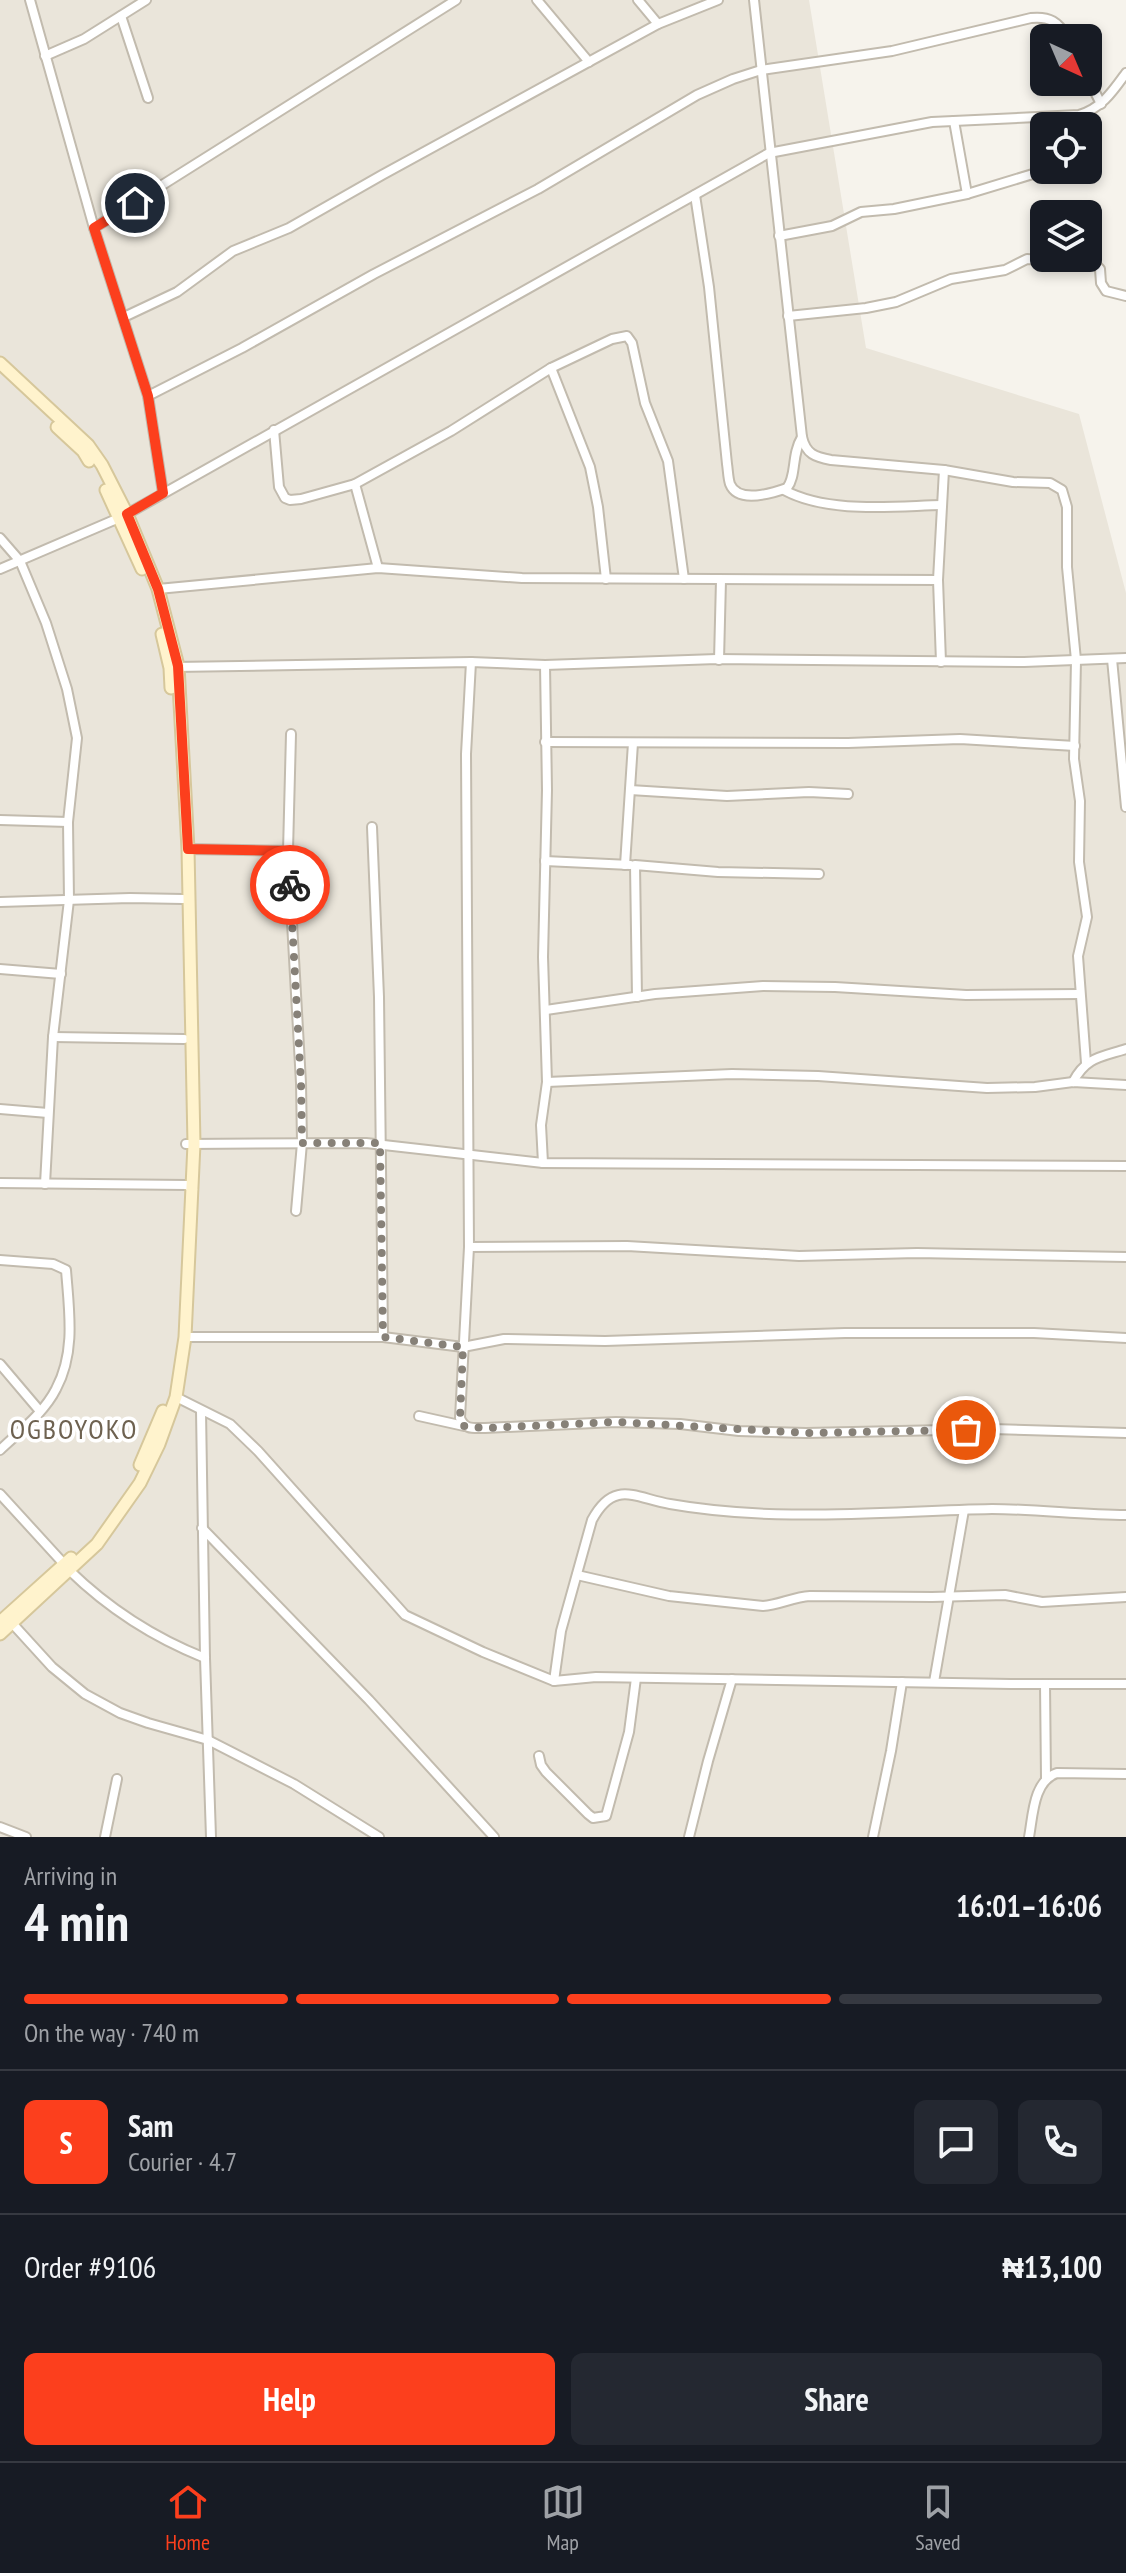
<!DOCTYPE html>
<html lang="en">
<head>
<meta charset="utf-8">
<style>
  :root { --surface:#171b24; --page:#242831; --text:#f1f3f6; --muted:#9ea1a6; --line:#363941; --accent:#fc3f1d }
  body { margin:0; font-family:"PT Sans Narrow",sans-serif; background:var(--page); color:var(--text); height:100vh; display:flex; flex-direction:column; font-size:30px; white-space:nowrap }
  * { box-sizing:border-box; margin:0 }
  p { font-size:26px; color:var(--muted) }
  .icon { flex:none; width:44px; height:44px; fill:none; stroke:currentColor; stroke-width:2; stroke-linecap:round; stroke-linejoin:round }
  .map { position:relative; height:1837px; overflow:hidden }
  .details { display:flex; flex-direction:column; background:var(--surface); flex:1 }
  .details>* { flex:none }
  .needle { width:52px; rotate:136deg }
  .tools { position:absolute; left:1030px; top:24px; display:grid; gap:16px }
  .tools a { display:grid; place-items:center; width:72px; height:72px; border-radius:12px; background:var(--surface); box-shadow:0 4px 12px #0003; font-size:40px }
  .pin { position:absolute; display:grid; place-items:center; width:68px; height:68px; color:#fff; margin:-34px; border:4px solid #fff; border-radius:50%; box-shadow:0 2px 8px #0007 }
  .courier { position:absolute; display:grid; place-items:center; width:80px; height:80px; margin:-40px; border:6px solid #fc3f1d; border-radius:50%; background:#fff; color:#222; box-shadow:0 2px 10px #0007 }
  .head em { font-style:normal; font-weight:700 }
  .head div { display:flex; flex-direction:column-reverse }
  .head { display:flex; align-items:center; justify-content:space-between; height:136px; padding:0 24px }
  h1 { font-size:52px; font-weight:700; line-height:60px }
  .bar { display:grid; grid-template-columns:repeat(4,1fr); gap:12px 8px; align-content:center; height:96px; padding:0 24px }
  .bar i { height:10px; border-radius:6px; background:var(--line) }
  .bar .on { background:var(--accent) }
  .bar p { grid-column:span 4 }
  .line { display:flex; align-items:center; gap:20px; padding:0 24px; border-top:2px solid var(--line) }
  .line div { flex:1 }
  .round { display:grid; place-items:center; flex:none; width:84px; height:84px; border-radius:12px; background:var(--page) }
  .primary-button { display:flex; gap:16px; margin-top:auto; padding:16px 24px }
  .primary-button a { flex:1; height:92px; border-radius:12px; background:var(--accent); color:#fff; font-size:32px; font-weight:700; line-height:92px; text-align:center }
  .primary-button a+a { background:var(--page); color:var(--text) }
  .dock { display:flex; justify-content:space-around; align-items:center; height:112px; border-top:2px solid var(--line); background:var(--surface); font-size:22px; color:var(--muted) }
  .dock a { display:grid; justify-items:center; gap:4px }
  .dock .on { color:var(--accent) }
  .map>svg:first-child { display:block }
  .residential { fill:#eae5da }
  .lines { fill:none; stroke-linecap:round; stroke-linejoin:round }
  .minor-casing { stroke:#c2bbae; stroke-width:12 }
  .secondary-casing { stroke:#d6c79b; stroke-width:15 }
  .minor { stroke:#fff; stroke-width:8 }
  .secondary { stroke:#fff3cd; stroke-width:11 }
  .done { stroke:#878178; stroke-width:8; stroke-dasharray:0 14.4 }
  .route { stroke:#fc3f1d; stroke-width:10 }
  .labels { text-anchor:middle; stroke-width:7; stroke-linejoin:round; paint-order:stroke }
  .quarter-label { font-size:28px; letter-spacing:2px; fill:#6e6250; stroke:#fff }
</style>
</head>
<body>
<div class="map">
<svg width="1126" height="1837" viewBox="0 0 1126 1837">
  <rect width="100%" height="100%" fill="#f6f3ec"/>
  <polygon class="residential" points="0,0 809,0 866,348 1079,414 1126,593 1126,1837 0,1837"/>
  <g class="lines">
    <defs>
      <g id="minor">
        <polyline points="30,0 94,228 148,396 163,493"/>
        <polyline points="537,0 589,62"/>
        <polyline points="638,0 658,24"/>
        <path d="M754,0l48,437c4,17 13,20 29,23l113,10 69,12 37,1 12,7 5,17v60l9,93 -2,99 6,42 -1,61 8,55 -9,39 8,107"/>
        <polyline points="121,16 148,98"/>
        <polyline points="45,56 84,39 146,0"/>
        <polyline points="1088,78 1101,104"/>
        <polyline points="954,121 967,194"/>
        <path d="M695,195l14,92 18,177c1,6 1,14 3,20 8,20 43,9 57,4 10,-13 4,-33 15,-51"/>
        <polyline points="94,228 456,0"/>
        <polyline points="779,236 832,226 861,212 894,209 967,194 1046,170"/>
        <polyline points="788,316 866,308 896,302 951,279 1005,270 1027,259 1095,264 1100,269 1101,283 1106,291 1126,296"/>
        <polyline points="124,317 177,292 233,251 289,228 382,175 658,24 718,0"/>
        <polyline points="551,368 590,467 598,507 606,579"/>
        <path d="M148,396l94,-48 132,-74 164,-85 159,-94 36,-16 28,-9 131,-19 139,-33c19,-2 27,4 37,20"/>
        <polyline points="274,430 279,487 285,498 290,500 301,499 355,484 451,431 551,368 612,339 627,336 632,343 645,403 668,461 684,579"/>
        <polyline points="355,484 378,568"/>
        <path d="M784,490c44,24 110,16 158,15"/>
        <path d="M127,514l642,-361 163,-31 147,-7c23,-7 34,-24 47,-42"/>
        <polyline points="0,538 20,561 46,623 67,689 77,738 68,822 69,900 53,1037 45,1184"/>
        <polyline points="0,569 119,518"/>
        <polyline points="158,589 378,568 522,578 938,580"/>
        <polyline points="1112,659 1126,807"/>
        <polyline points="719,660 721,580"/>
        <path d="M471,662l-5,92 3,493 -9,171c5,12 13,10 25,10l131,-6 64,2 59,7 67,2 186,-4 134,4"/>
        <polyline points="941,662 938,580 944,470"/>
        <polyline points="175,667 471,662 545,665 717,659 1024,662 1126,658"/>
        <polyline points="291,734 288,851 301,1083 302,1143 296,1211"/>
        <polyline points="545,742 848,743 960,739 1075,746"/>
        <polyline points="630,790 727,796 809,792 848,794"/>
        <polyline points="0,820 68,822"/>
        <polyline points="372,827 379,997 383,1337"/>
        <polyline points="188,849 288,851"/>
        <polyline points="545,861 630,865"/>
        <polyline points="625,865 633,743"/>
        <polyline points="0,902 130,898 183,899"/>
        <polyline points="0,969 61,974"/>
        <polyline points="637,997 635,865 718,872 819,874"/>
        <polyline points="546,1010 655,994 763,986 835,987 966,995 1080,994"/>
        <polyline points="53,1037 184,1039"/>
        <polyline points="547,1082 732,1074 818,1076 987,1088 1035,1087 1073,1082 1126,1085"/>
        <path d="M1073,1082c13,-25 28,-25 53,-33"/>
        <polyline points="0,1109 48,1113"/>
        <polyline points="186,1144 366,1143 543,1163 1126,1166"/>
        <polyline points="543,1163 541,1125 547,1082 543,957 547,790 545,665"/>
        <polyline points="0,1183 187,1185 193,1190"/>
        <polyline points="469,1247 627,1246 799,1256 917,1253 1126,1257"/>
        <path d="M0,1260l53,4 13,6c3,40 10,82 -10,119 -12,24 -37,43 -56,61"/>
        <polyline points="185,1337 383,1337 463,1347 504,1339 605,1341 845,1333 1034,1333 1126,1338"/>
        <polyline points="0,1364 39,1410"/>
        <polyline points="176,1397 230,1424 258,1451 405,1615 483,1652 554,1681 596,1677 1011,1684 1126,1684"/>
        <polyline points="201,1411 205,1658 211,1837"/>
        <polyline points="419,1416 464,1426"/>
        <polyline points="0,1494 64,1564"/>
        <polyline points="202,1528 369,1700 494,1837"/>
        <path d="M69,1570c40,39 83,67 136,88"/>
        <path d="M577,1575l92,21 94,10c16,-1 30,-9 47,-10l122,1 73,-2 37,7 84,-5"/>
        <polyline points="11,1622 52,1667 85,1694 120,1713 148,1723 208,1740 294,1784 379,1837"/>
        <path d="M554,1681l7,-50 31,-111c22,-41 43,-22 78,-16 107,19 215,7 322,5 45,0 89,6 134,6"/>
        <polyline points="934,1682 964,1510"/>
        <polyline points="1045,1684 1046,1779"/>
        <polyline points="539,1756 541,1765 546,1772 588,1814 593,1818 606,1816 629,1732 636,1678"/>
        <polyline points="0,1827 26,1837"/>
        <polyline points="105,1837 117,1779"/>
        <polyline points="689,1837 708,1761 732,1679"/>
        <polyline points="873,1837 891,1751 902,1682"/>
        <path d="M1029,1837c4,-21 4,-56 28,-64l69,1"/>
      </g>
      <g id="secondary">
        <polyline points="0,363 88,445 102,465 127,514 158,589 178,666 188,849 194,1144 185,1337 176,1397 159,1444 140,1483 97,1544 0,1634"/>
        <polyline points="57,427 83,451 89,461"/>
        <polyline points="106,490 142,569"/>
        <polyline points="162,634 170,668 171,688"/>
        <polyline points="140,1465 163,1411"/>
        <polyline points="0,1622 71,1558"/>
      </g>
    </defs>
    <use href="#minor" class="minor-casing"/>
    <use href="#secondary" class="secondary-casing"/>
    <use href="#minor" class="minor"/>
    <use href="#secondary" class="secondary"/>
  </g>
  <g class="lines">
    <polyline class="done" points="290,885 301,1083 302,1143 380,1143 383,1337 463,1347 460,1418 464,1426 485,1428 616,1422 806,1433 966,1430"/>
    <polyline class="route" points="135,203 94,228 148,396 163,493 127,514 158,589 178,666 188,849 288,851 290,885"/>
  </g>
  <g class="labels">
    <g class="quarter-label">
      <text x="74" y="1439">OGBOYOKO</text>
    </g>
  </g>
</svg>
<div class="tools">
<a><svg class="needle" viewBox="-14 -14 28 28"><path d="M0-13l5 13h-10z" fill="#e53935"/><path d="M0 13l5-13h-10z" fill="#9ea1a6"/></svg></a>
<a><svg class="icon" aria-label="locate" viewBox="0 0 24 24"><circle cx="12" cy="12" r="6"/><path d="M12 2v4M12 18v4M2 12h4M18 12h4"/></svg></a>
<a><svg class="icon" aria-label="layers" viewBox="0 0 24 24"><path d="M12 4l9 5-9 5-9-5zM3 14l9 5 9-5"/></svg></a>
</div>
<div class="pin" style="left:966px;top:1430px;background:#ea580c"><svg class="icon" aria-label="bag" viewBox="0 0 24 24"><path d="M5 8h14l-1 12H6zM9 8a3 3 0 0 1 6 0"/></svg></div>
<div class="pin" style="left:135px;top:203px;background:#1f2937"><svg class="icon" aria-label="home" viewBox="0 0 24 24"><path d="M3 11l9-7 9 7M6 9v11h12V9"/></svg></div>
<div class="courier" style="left:290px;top:885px"><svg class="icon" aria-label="bike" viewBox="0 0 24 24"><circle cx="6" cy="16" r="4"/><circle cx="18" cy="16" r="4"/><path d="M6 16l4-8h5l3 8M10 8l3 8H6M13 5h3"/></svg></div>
</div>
<section class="details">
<div class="head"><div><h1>4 min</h1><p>Arriving in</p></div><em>16:01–16:06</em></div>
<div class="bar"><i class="on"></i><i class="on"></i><i class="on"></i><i></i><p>On the way · 740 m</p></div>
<div class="line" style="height:144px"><b class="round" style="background:var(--accent);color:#fff">S</b><div><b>Sam</b><p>Courier · 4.7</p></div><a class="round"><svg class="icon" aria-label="chat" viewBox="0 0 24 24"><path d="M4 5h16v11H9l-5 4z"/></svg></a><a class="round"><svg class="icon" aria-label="phone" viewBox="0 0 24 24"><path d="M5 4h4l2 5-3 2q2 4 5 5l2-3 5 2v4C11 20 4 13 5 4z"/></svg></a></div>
<div class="line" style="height:104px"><div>Order #9106</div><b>₦13,100</b></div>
<div class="primary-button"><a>Help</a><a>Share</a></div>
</section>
<nav class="dock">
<a class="on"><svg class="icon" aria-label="home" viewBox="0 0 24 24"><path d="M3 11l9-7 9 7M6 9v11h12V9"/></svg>Home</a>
<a><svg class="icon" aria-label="map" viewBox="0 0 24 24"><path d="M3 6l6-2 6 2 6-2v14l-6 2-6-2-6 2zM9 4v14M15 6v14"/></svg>Map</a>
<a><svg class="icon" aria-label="saved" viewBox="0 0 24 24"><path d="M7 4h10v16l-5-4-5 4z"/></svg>Saved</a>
</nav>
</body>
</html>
